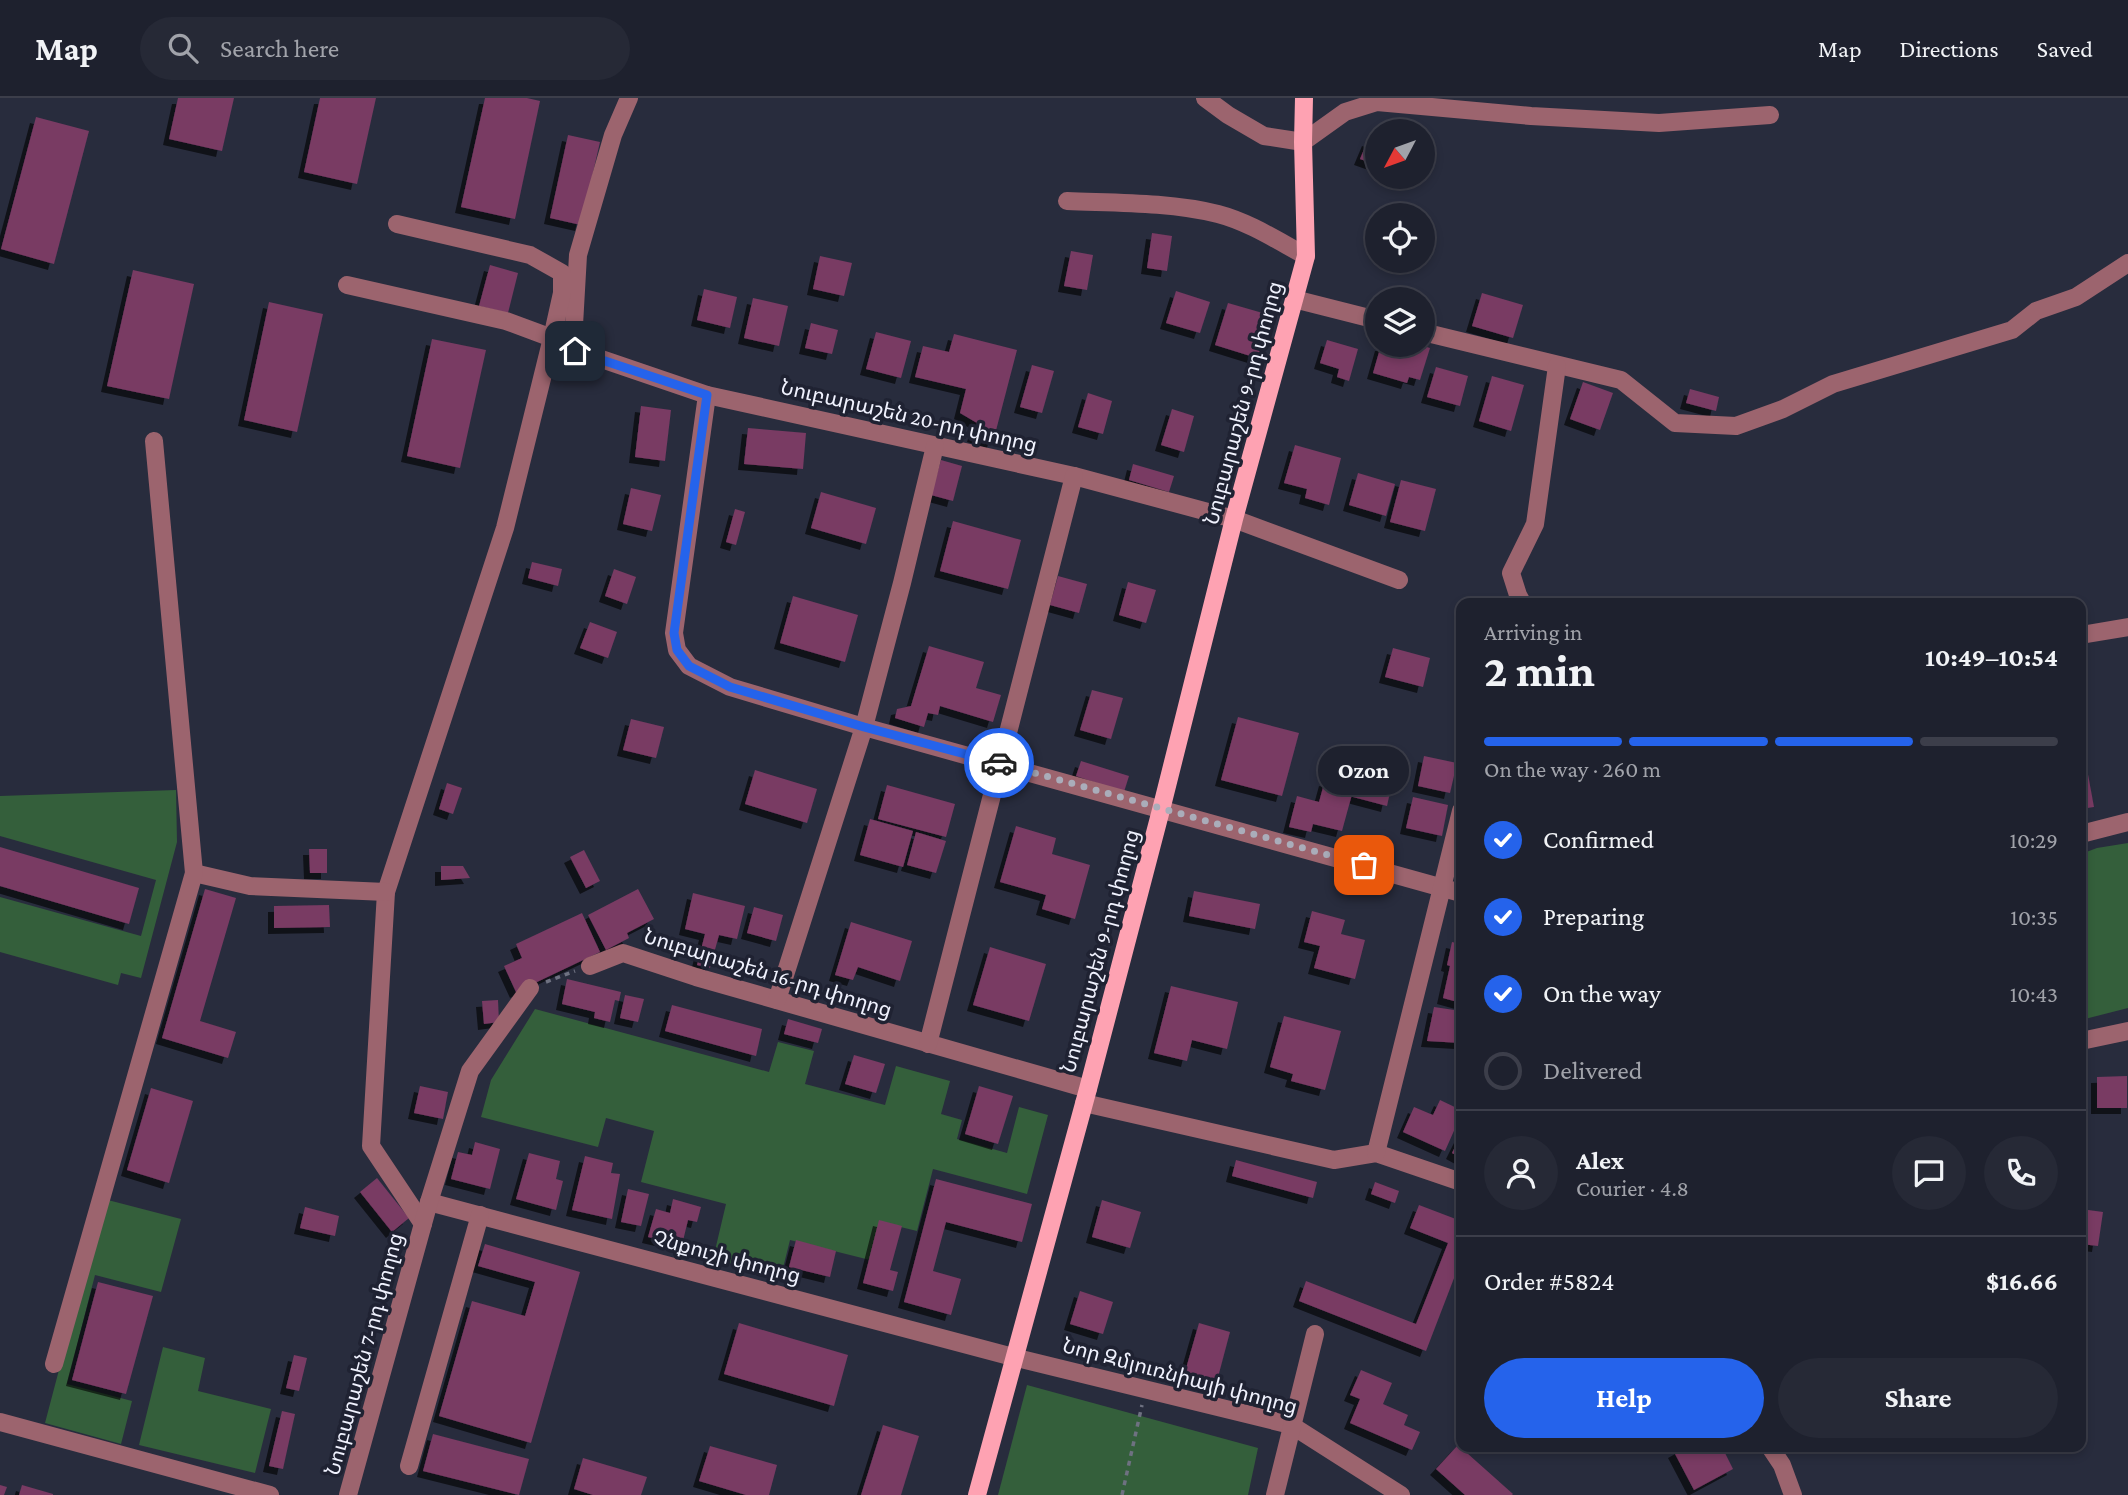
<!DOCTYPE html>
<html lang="en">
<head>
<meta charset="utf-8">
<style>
  :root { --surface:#1e212e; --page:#262936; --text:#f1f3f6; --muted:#a1a3aa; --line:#3c3e4a; --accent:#2563eb }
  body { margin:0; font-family:"Crimson Pro","Noto Sans Armenian",serif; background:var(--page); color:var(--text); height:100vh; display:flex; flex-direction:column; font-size:26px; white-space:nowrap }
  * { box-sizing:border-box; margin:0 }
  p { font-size:23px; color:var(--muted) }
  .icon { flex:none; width:38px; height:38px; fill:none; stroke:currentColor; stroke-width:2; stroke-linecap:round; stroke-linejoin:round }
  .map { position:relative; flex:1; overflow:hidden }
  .drawer { position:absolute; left:1456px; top:500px; width:630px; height:854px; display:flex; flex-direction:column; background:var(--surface); border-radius:14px; box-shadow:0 4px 10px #0003,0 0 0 2px var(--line) }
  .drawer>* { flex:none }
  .needle { width:46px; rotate:229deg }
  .controls { position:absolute; left:1365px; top:21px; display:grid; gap:14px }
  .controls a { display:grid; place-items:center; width:70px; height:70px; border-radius:50%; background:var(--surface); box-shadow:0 4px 10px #0003,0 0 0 2px var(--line); font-size:35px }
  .pin { position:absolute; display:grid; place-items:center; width:60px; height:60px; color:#fff; margin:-30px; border-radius:14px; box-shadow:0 4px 10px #0006 }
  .courier { position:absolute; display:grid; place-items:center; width:70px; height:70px; margin:-35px; border:5px solid #2563eb; border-radius:50%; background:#fff; color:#222; box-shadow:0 2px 9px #0007 }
  .bubble { position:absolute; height:49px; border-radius:24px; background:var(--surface); box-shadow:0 4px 10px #0003,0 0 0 2px var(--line); font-size:23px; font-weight:700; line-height:49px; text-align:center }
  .head em { font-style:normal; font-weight:700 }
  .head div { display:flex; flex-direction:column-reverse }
  .head { display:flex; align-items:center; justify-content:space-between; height:119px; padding:0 28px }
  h1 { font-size:46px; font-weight:700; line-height:52px }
  .bar { display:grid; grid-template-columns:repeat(4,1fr); gap:10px 7px; align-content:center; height:84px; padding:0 28px }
  .bar i { height:9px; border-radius:5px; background:var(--line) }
  .bar .current { background:var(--accent) }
  .bar p { grid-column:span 4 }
  .line { display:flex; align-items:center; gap:18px; padding:0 28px; border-top:2px solid var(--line) }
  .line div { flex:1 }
  .round { display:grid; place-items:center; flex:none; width:74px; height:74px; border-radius:37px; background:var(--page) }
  ol { padding:0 28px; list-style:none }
  li { display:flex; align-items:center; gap:21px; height:77px }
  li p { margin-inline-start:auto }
  li .icon { padding:7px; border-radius:50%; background:var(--accent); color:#fff; stroke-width:4 }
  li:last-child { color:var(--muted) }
  li i { width:38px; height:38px; border:4px solid var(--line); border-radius:50% }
  .cta { display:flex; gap:14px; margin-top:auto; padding:14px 28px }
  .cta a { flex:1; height:80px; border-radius:42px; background:var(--accent); color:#fff; font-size:28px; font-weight:700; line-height:80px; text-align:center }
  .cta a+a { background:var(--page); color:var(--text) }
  header { display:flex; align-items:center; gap:42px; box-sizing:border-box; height:98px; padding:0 35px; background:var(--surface); border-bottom:2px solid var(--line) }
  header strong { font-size:33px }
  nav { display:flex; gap:38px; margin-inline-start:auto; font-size:24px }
  .search { width:490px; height:63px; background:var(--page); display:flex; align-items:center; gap:18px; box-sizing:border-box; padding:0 24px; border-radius:38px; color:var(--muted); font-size:26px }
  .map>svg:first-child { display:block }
  .green { fill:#345f3b }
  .building { fill:#793a63; filter:url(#shadow) }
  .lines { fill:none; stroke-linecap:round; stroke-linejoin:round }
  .path { stroke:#6e7181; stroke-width:3.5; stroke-dasharray:5 5; stroke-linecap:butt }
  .minor { stroke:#9c646e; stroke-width:18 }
  .major { stroke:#fea2b2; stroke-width:18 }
  .done { stroke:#aaadba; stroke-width:7; stroke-dasharray:0 12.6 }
  .route { stroke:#2563eb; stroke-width:9 }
  .labels { text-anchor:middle; stroke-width:7; stroke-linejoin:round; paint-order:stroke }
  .street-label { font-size:21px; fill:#f0f2fe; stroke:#1f2232 }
</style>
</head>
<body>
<header>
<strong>Map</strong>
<div class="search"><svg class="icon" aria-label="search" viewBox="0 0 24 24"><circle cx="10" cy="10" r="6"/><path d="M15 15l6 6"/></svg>Search here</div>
<nav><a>Map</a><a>Directions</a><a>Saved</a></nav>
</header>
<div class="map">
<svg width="2128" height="1397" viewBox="0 0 2128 1397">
  <defs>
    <filter id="shadow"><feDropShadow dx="-6" dy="6" stdDeviation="0" flood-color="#0009"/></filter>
  </defs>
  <rect width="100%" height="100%" fill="#282c3d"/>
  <g class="green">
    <polygon points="176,692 177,744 141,880 121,875 118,887 0,854 0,799 141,838 156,782 0,738 0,698"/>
    <polygon points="2128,745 2128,910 2081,922 2081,756 2097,750"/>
    <polygon points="535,911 769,974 778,944 814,953 805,986 885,1007 896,968 950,983 941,1016 962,1022 957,1041 1007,1055 1019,1009 1048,1017 1027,1096 933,1071 917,1133 880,1124 870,1162 790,1142 781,1178 713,1161 726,1106 641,1084 654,1033 606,1020 598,1049 481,1019 491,982"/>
    <polygon points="104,1101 181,1121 161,1194 95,1177 67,1286 132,1303 121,1346 45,1325"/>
    <polygon points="163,1249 205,1260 198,1293 271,1311 255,1375 139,1347"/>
    <polygon points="1027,1287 1258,1350 1248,1397 998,1397"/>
  </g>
  <g class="building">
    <polygon points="178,0 234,0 222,53 169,41"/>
    <polygon points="320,0 376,0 357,86 304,74"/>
    <polygon points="485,0 527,0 540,3 515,121 461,109"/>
    <polygon points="36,19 89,33 54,166 1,151"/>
    <polygon points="568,37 600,44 581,127 550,120"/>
    <polygon points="1368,42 1377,45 1377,67 1360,61"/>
    <polygon points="1152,135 1172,138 1167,173 1147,170"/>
    <polygon points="1071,153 1093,157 1087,192 1064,188"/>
    <polygon points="820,158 852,165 844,198 813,191"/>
    <polygon points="490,167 518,175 508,215 479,208"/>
    <polygon points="133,172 194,186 169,301 107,288"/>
    <polygon points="704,191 737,199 730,230 697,222"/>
    <polygon points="1176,193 1210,204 1200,235 1166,225"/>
    <polygon points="1482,195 1523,207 1513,240 1472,228"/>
    <polygon points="753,200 788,208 779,248 744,240"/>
    <polygon points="269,204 323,216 297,334 244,322"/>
    <polygon points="1228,205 1273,218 1260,261 1215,247"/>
    <polygon points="811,225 838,232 832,256 805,250"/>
    <polygon points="876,234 911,243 901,280 866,271"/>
    <polygon points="954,236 1017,252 993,344 973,338 977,325 960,315 966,291 915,279 923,248 949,254"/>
    <polygon points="432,241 486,252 460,370 407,358"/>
    <polygon points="1327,242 1358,251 1349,283 1337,279 1339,271 1320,265"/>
    <polygon points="1381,247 1420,247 1430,250 1420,282 1409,279 1407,285 1373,275"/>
    <polygon points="1032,267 1054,273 1042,315 1020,309"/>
    <polygon points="1436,269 1468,278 1460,308 1427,299"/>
    <polygon points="1492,278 1524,287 1511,333 1479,323"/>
    <polygon points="1583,284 1613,295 1600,332 1570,321"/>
    <polygon points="1690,291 1719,299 1716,313 1686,305"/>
    <polygon points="1088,295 1112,303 1103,336 1078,329"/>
    <polygon points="641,308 671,312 665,363 635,359"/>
    <polygon points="1172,311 1194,318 1184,354 1161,347"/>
    <polygon points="748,330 806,335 803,371 744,366"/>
    <polygon points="1295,347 1341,360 1329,407 1305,400 1307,391 1284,385"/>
    <polygon points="941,362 962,368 953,403 931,397"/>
    <polygon points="1133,366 1174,378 1169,394 1129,382"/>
    <polygon points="1358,375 1395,386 1386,418 1349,407"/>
    <polygon points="1401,382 1436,391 1425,433 1390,424"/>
    <polygon points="631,390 661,397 652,433 623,426"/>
    <polygon points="821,394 876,410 866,446 811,430"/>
    <polygon points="735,411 745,414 736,447 726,444"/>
    <polygon points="953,423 1021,442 1008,491 940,473"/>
    <polygon points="532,464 562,471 558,488 528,480"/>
    <polygon points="614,471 636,479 627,506 605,498"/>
    <polygon points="1058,478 1087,486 1079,515 1050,507"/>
    <polygon points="1128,484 1156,492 1146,525 1119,517"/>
    <polygon points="793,498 858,517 845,564 780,545"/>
    <polygon points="590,524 617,534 608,560 580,550"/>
    <polygon points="929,548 984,564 976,590 1001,597 993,624 940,608 938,617 928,615 924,629 895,620 897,611 911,608"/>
    <polygon points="1393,550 1430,560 1423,589 1385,579"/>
    <polygon points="1092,592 1123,600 1111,641 1080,632"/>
    <polygon points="1238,619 1299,635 1282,698 1221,682"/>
    <polygon points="631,621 664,629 656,660 623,652"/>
    <polygon points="2081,638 2094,709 2081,711"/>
    <polygon points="1424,658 1457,665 1450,695 1418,688"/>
    <polygon points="1081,663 1129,678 1124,694 1076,678"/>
    <polygon points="755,672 817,691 807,725 745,706"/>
    <polygon points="1360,672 1393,681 1387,708 1353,699"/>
    <polygon points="1325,682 1354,689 1342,733 1313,726 1311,734 1289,729 1297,698 1319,704"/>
    <polygon points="447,685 462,690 453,716 439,711"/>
    <polygon points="887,687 955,706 946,739 878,721"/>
    <polygon points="1413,699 1448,707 1442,738 1406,730"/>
    <polygon points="870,721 913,733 903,769 860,757"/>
    <polygon points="1016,728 1056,740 1052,756 1090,767 1075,821 1042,811 1046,797 1000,784"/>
    <polygon points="916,734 946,743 936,775 907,767"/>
    <polygon points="0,749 139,790 129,826 0,788"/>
    <polygon points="309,751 327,751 327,775 310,775"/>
    <polygon points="584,752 600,783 586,790 570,759"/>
    <polygon points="441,768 463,768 470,780 441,782"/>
    <polygon points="205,791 236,800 200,923 236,934 228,960 162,940"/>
    <polygon points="638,791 654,821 627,835 629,840 606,852 588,817"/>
    <polygon points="1194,793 1260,806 1255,831 1189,818"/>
    <polygon points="693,795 745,808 737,841 719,837 710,870 697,867 705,836 685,831"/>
    <polygon points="329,807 330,829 274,830 274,808"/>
    <polygon points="754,809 783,817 776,843 747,835"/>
    <polygon points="1312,813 1345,822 1341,836 1365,842 1355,881 1314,870 1320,848 1304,844"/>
    <polygon points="582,815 600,854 516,894 504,868 522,860 516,846"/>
    <polygon points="851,824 912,843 900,883 858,869 853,882 835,877"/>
    <polygon points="1452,844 1461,846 1461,905 1443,900 1450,868 1447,867"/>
    <polygon points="990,849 1046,866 1029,923 973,907"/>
    <polygon points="567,881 621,894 619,903 615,902 610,924 594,920 595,914 562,906"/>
    <polygon points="1171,888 1238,904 1227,951 1192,942 1187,963 1154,955"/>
    <polygon points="625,897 644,901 638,924 620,920"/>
    <polygon points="498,902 499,924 484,926 482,903"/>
    <polygon points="672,907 762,931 756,958 665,933"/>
    <polygon points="1434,909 1461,913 1461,945 1427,943"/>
    <polygon points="1284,918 1341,933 1325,992 1291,983 1293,976 1270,969"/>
    <polygon points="788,921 822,931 818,945 784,936"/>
    <polygon points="854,957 885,966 876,995 845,986"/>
    <polygon points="2127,978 2127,1010 2097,1010 2097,979"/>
    <polygon points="420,988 448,994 443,1021 414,1015"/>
    <polygon points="979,988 1013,998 998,1046 965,1036"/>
    <polygon points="151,990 193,1003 169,1085 127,1072"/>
    <polygon points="1440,1002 1461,1012 1461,1017 1445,1053 1403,1034 1414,1009 1433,1017"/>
    <polygon points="1461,1037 1461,1060 1452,1055"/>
    <polygon points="475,1044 500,1051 490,1091 451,1081 458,1054 472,1057"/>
    <polygon points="529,1055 560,1063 556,1081 563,1083 556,1112 516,1101"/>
    <polygon points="585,1058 613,1065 611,1075 620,1076 612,1121 572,1112"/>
    <polygon points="1236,1062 1317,1084 1313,1100 1232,1078"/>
    <polygon points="377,1080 409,1120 392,1134 360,1094"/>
    <polygon points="936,1081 1032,1106 1022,1144 946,1124 933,1173 961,1181 951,1217 904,1204"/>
    <polygon points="1375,1084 1399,1093 1395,1105 1371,1096"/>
    <polygon points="628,1091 649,1096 641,1128 621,1124"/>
    <polygon points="673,1101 701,1109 697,1124 688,1122 682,1147 648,1139 656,1111 670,1115"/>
    <polygon points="1102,1102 1141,1114 1130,1150 1092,1139"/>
    <polygon points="1419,1107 1461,1123 1461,1162 1426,1253 1299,1203 1306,1183 1416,1226 1448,1145 1410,1130"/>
    <polygon points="305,1109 339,1118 335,1138 300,1130"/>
    <polygon points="2081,1111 2103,1114 2098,1148 2081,1146"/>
    <polygon points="879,1122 902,1128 890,1172 898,1174 893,1193 863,1185"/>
    <polygon points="796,1142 836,1153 830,1179 789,1169"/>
    <polygon points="485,1146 580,1174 531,1345 439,1318 472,1203 525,1218 535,1184 478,1168"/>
    <polygon points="98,1184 153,1198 126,1296 72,1282"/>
    <polygon points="1080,1193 1113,1204 1103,1236 1070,1226"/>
    <polygon points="739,1225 848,1257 834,1308 724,1276"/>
    <polygon points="1199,1225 1230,1234 1217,1283 1185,1274"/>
    <polygon points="294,1257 307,1260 299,1293 286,1290"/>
    <polygon points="1361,1272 1392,1285 1383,1306 1408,1317 1404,1327 1420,1334 1412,1352 1350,1325 1360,1301 1350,1297"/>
    <polygon points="282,1313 295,1316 283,1371 269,1368"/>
    <polygon points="883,1327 919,1338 901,1397 861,1397"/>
    <polygon points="433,1336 529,1361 519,1397 423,1373"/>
    <polygon points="1458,1347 1513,1396 1512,1397 1465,1397 1436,1371"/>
    <polygon points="710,1348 777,1367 769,1397 746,1397 699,1383"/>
    <polygon points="1683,1349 1722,1349 1733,1371 1694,1392 1674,1354"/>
    <polygon points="583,1360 647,1379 641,1397 593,1397 574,1391"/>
    <polygon points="0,1387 7,1389 4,1397 0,1397"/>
    <polygon points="22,1387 53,1396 53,1397 19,1397"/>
  </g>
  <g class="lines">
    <g class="path">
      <polyline points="546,884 575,873"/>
      <polyline points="1122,1397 1142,1307"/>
    </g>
    <g class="minor">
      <polyline points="629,0 613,37 578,157 574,227 575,252 707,297 1074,378 1234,421 1399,482"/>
      <polyline points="1205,0 1228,17 1264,38 1303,44 1345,14 1377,4 1531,18 1659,25 1770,17"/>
      <path d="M1067,103c48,2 103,1 151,13 31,8 60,27 88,42"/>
      <polyline points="397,126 530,157 562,175 562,195 552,240 505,430 386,794 371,1048 423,1126"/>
      <polyline points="347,187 506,223 552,240"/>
      <polyline points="1294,201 1377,222"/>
      <polyline points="1423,234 1621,282 1675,325 1736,328 1783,311 1833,286 2012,232 2036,213 2076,199 2128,165"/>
      <polyline points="707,297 674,535 677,552 689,568 730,589 864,629 1461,795"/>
      <polyline points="1523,506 1518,497 1511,475 1535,426 1557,268"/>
      <polyline points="2081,537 2128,529"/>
      <polyline points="2081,736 2128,724"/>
      <polyline points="194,775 250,788 386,794"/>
      <polyline points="590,868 623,855 696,879 1088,991"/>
      <polyline points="777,902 864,629 902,485 935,348"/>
      <polyline points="2081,943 2128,933"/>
      <polyline points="928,946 1074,378"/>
      <polyline points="1084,1005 1334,1062 1376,1055 1461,1084"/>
      <polyline points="1376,1055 1461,713"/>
      <polyline points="429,1104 1013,1259 1291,1327 1401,1397"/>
      <polyline points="54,1266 194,775 154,343"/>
      <polyline points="0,1324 270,1397"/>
      <polyline points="1770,1349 1782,1367 1793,1397"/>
      <polyline points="409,1368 480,1117"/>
      <polyline points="348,1397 429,1104 470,973 530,890"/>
      <polyline points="1275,1397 1315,1236"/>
    </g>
    <polyline class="major" points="977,1397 1088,991 1161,712 1234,421 1306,158 1303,44 1304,0"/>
  </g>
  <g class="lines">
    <polyline class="done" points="999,665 1364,767"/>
    <polyline class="route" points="575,253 707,297 674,535 677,552 689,568 730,589 864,629 999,665"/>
  </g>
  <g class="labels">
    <g class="street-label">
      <text transform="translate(1243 305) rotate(-75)" y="7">Նուբարաշեն 9-րդ փողոց</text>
      <text transform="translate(909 318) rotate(13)" y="7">Նուբարաշեն 20-րդ փողոց</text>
      <text transform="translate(1100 853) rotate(-75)" y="7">Նուբարաշեն 9-րդ փողոց</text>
      <text transform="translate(768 875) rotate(17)" y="7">Նուբարաշեն 16-րդ փողոց</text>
      <text transform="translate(727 1159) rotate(15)" y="7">Չնքուշի փողոց</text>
      <text transform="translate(364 1256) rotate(-75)" y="7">Նուբարաշեն 7-րդ փողոց</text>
      <text transform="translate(1180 1278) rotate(15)" y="7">Նոր Զմյուռնիայի փողոց</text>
    </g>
  </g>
</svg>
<div class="controls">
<a><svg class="needle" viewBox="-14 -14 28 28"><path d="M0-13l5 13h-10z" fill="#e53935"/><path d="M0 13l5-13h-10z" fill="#a1a3aa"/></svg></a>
<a><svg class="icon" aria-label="locate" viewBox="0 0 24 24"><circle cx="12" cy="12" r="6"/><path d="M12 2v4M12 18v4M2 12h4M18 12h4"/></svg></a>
<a><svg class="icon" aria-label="layers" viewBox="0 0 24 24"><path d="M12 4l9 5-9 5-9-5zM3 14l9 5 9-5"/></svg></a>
</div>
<div class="pin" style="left:1364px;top:767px;background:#ea580c"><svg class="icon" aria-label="bag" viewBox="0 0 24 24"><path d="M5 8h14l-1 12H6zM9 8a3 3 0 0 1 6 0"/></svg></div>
<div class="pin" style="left:575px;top:253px;background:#1f2937"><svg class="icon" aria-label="home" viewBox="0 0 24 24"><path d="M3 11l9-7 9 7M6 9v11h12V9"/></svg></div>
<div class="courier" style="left:999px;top:665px"><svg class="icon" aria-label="car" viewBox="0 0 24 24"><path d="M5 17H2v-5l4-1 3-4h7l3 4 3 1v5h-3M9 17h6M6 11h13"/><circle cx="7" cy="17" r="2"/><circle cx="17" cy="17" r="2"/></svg></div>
<div class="bubble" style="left:1318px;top:648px;width:91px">Ozon</div>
<section class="drawer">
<div class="head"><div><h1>2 min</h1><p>Arriving in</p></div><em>10:49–10:54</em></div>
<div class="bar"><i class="current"></i><i class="current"></i><i class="current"></i><i></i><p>On the way · 260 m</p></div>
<ol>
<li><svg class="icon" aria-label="check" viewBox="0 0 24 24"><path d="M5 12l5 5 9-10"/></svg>Confirmed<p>10:29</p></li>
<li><svg class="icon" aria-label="check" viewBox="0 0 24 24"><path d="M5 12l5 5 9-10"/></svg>Preparing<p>10:35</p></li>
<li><svg class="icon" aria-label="check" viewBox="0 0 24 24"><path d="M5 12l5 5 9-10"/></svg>On the way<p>10:43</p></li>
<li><i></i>Delivered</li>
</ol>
<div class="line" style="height:126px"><a class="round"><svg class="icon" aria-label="person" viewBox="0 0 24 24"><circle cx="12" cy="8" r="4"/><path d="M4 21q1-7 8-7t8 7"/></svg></a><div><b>Alex</b><p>Courier · 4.8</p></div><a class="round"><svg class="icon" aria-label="chat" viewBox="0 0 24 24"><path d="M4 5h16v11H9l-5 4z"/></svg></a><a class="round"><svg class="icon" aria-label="phone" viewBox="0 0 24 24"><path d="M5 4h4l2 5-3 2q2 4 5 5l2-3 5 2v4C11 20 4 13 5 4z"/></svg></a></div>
<div class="line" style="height:91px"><div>Order #5824</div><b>$16.66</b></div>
<div class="cta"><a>Help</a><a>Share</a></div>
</section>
</div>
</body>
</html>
